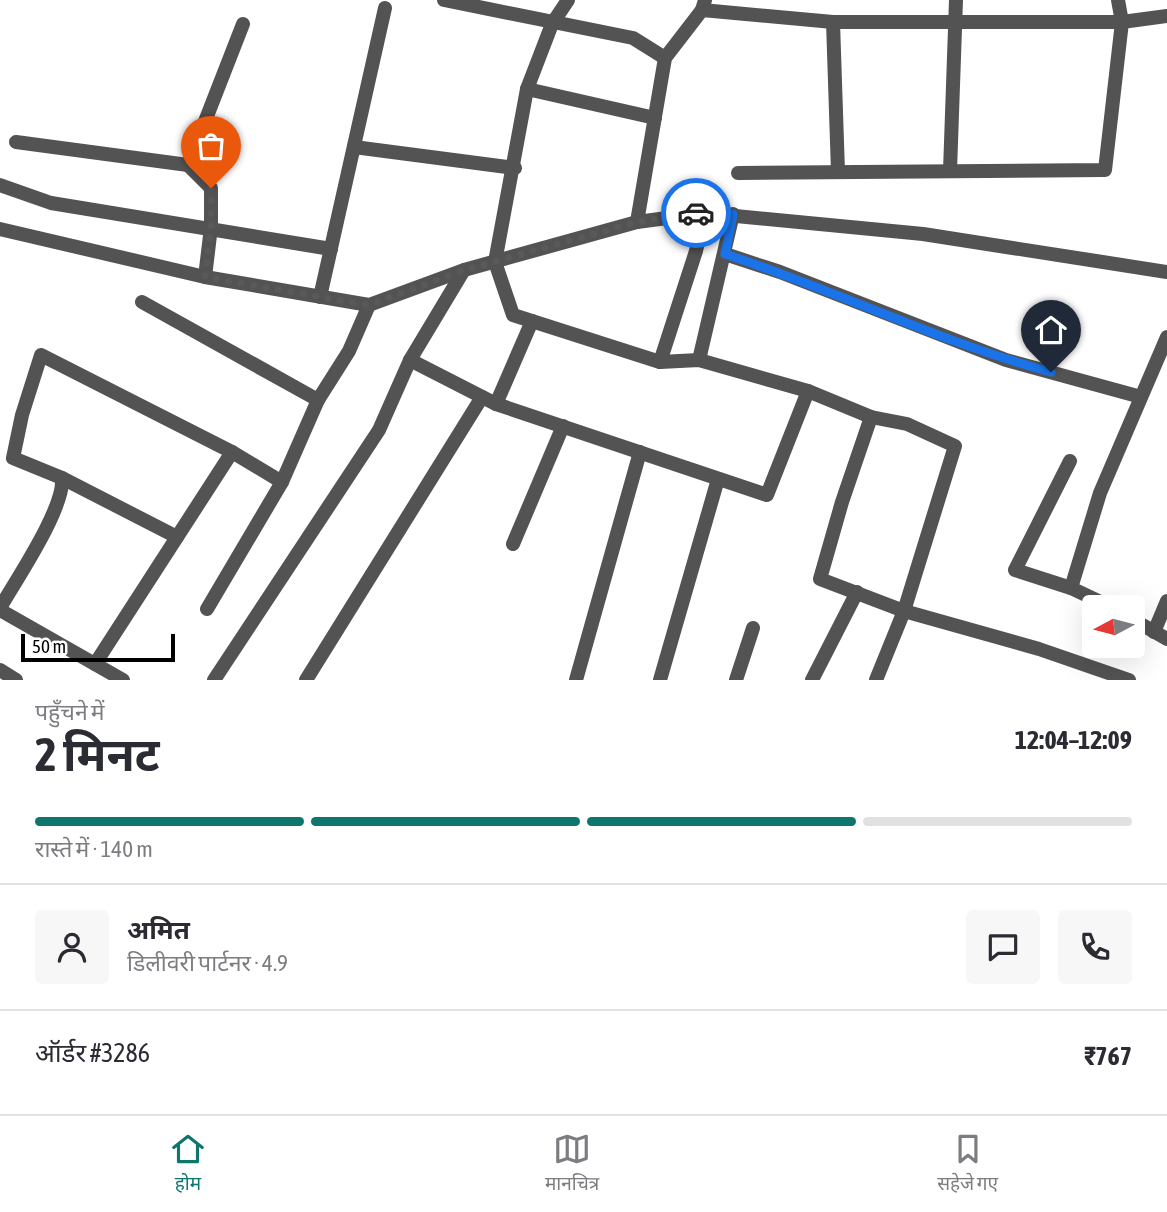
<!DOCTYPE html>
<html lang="hi">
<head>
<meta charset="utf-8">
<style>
  :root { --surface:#fff; --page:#f7f7f7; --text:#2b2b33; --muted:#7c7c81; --line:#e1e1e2; --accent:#0f766e }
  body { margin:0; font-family:"Asap Condensed","Noto Sans Devanagari",sans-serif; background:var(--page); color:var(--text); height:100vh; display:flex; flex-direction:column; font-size:26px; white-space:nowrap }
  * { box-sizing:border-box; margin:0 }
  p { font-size:23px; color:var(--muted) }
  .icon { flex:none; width:38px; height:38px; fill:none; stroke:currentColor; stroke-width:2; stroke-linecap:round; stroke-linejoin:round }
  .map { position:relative; height:680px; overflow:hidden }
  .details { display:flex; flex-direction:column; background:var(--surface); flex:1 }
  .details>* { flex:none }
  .needle { width:46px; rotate:263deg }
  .controls { position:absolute; left:1082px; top:595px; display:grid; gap:14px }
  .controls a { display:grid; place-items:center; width:63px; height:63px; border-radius:7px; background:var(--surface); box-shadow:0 7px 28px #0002; font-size:35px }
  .scale { position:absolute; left:21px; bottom:18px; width:154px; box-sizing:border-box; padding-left:7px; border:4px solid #000; border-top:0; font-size:19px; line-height:24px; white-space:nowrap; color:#000; -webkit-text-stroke:5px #fff; paint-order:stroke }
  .pin { position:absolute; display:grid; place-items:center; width:60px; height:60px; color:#fff; margin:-72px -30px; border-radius:50% 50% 50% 0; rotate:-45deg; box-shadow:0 0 7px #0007 }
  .pin .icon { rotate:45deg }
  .courier { position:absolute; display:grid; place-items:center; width:70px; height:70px; margin:-35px; border:5px solid #1a73e8; border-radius:50%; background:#fff; color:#222; box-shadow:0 2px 9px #0007 }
  .head em { font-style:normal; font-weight:700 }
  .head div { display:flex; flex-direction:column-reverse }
  .head { display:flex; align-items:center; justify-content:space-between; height:119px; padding:0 35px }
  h1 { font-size:46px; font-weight:700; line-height:52px }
  .bar { display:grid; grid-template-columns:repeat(4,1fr); gap:10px 7px; align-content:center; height:84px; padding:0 35px }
  .bar i { height:9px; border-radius:5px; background:var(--line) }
  .bar .active { background:var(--accent) }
  .bar p { grid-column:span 4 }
  .line { display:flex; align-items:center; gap:18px; padding:0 35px; border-top:2px solid var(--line) }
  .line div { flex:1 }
  .round { display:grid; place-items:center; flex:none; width:74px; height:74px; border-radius:7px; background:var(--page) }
  .tab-bar { display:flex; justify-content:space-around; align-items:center; height:98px; border-top:2px solid var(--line); background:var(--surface); font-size:19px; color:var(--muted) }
  .tab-bar a { display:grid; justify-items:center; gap:4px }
  .tab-bar .active { color:var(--accent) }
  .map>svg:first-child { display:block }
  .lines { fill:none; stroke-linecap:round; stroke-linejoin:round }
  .street { stroke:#535353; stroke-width:14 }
  .done { stroke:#595959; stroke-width:7; stroke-dasharray:0 12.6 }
  .route { stroke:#1a73e8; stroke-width:9 }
</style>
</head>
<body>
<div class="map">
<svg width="1167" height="680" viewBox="0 0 1167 680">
  <rect width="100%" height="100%" fill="#fff"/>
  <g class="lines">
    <g class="street">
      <polyline points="444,0 633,38 665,58"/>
      <polyline points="568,0 552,24 527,89 495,262 513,315 660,362 699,360 808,391 871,417 907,424 955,446 904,611 876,680"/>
      <polyline points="702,10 833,22 1122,22 1167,16"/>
      <polyline points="833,22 838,172"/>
      <polyline points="527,89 655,118"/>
      <polyline points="16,142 188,165"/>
      <polyline points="354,147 515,168"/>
      <polyline points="950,171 956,0"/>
      <polyline points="738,173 1105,170 1122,22 1118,0"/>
      <polyline points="0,185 51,203 331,249"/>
      <polyline points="637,222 665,58 702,10 705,0"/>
      <polyline points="0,229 205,277 369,305 464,270 637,222 705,213 923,234 1167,272"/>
      <polyline points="725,254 780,272 1006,360 1141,397"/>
      <polyline points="205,277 211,227 211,188 188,165 243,24"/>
      <polyline points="320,297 385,8"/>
      <polyline points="142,302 318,400"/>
      <polyline points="410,360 496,404 767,495 808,391"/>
      <polyline points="699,360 733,214"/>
      <polyline points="660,362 696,251 705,213"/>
      <polyline points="496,404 532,321"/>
      <polyline points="871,417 842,502 820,579 904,611 1039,649 1129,680"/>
      <polyline points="1070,461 1015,570 1071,588"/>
      <polyline points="62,478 177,537"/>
      <polyline points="513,544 563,426"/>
      <polyline points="1111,607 1071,588 1100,493 1167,337"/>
      <path d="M0,608c16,-28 65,-100 62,-130l-49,-20 9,-43 19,-60 191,97 50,30"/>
      <polyline points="207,609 282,482 318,400 349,351 369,305"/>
      <polyline points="0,610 123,680"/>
      <polyline points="1132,619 1167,639"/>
      <polyline points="1154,632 1167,601"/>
      <polyline points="95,664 232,452"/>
      <polyline points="0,670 16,680"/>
      <polyline points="214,680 379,430 410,360 464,270"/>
      <polyline points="306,680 482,397"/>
      <polyline points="576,680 640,452"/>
      <polyline points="660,680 718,479"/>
      <polyline points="736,680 753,628"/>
      <polyline points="812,680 857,592"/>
    </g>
  </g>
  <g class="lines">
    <polyline class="done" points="211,188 211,227 205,277 369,305 464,270 637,222 696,213"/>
    <path class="route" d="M696,213l37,1 -8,40c110,36 214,88 326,118"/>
  </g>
</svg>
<div class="controls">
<a><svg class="needle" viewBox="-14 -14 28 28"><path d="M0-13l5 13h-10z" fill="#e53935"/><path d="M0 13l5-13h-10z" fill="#7c7c81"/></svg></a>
</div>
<div class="scale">50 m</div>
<div class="pin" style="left:211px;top:188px;background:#ea580c"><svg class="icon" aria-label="bag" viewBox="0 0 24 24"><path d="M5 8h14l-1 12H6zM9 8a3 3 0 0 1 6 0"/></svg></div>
<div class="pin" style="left:1051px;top:372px;background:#1f2937"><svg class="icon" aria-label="home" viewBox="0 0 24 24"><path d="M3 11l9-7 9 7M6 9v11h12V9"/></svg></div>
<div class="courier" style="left:696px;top:213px"><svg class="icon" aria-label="car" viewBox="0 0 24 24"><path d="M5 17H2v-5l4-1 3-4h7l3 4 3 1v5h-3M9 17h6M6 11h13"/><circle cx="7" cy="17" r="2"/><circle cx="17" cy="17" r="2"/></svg></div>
</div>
<section class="details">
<div class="head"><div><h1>2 मिनट</h1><p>पहुँचने में</p></div><em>12:04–12:09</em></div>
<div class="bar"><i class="active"></i><i class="active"></i><i class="active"></i><i></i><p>रास्ते में · 140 m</p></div>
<div class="line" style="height:126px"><a class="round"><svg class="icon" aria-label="person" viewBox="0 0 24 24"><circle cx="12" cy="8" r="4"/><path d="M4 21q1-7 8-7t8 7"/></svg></a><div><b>अमित</b><p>डिलीवरी पार्टनर · 4.9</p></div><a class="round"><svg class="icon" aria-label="chat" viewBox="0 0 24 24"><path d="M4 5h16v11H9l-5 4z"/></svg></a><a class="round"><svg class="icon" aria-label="phone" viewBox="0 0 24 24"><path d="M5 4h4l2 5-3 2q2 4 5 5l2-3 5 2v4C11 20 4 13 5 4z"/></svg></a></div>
<div class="line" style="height:91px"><div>ऑर्डर #3286</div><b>₹767</b></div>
</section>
<nav class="tab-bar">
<a class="active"><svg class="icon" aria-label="home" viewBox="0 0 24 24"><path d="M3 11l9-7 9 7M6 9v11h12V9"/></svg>होम</a>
<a><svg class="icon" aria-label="map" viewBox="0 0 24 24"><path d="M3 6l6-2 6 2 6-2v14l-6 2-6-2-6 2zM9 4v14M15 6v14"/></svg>मानचित्र</a>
<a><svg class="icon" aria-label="saved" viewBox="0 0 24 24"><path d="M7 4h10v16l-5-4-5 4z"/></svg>सहेजे गए</a>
</nav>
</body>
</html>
